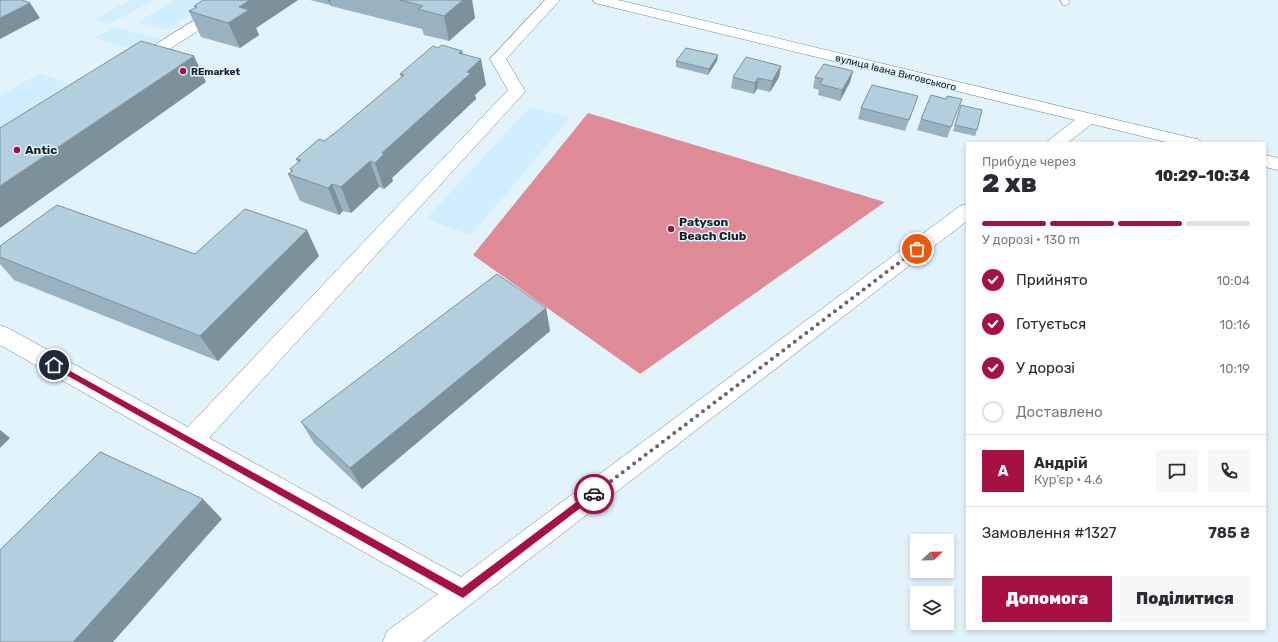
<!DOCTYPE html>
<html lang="uk">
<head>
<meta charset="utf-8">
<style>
  :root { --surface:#fff; --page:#f7f7f7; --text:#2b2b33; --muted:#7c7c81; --line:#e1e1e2; --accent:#a71042 }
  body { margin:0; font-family:Rubik,sans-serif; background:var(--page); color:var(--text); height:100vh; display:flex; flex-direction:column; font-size:15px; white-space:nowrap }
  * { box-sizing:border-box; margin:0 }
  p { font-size:13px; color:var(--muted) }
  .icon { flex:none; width:22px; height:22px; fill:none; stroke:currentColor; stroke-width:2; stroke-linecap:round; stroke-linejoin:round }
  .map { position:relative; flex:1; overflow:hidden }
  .details { position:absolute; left:966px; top:142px; width:300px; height:488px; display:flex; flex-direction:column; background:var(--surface); border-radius:0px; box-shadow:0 2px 6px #0003 }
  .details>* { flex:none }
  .needle { width:26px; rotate:68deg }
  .tools { position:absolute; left:910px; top:534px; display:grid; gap:8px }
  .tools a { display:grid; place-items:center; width:44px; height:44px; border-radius:0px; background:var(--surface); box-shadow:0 2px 6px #0003; font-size:20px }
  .pin { position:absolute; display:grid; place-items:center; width:34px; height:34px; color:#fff; margin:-17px; border:2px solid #fff; border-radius:50%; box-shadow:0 1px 4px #0007 }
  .courier { position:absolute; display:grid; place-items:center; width:40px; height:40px; margin:-20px; border:3px solid #a71042; border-radius:50%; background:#fff; color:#222; box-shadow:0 1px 5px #0007 }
  .headline em { font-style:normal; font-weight:800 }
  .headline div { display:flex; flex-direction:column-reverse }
  .headline { display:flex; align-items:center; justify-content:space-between; height:68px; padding:0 16px }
  h1 { font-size:26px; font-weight:800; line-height:30px }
  .bar { display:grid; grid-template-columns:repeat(4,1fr); gap:6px 4px; align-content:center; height:48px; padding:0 16px }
  .bar i { height:5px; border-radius:3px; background:var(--line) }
  .bar .selected { background:var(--accent) }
  .bar p { grid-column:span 4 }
  .line { display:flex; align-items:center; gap:10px; padding:0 16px; border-top:1px solid var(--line) }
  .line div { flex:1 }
  .round { display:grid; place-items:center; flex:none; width:42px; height:42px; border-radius:0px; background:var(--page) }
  ol { padding:0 16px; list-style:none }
  li { display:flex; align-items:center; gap:12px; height:44px }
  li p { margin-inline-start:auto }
  li .icon { padding:4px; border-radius:50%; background:var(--accent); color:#fff; stroke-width:4 }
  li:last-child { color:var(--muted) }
  li i { width:22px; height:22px; border:2px solid var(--line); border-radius:50% }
  .action { display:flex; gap:8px; margin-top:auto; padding:8px 16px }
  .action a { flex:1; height:46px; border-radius:0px; background:var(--accent); color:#fff; font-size:16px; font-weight:800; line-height:46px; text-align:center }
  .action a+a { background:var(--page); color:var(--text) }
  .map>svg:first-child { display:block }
  .built { fill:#d1eefe }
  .water { fill:#df8b97 }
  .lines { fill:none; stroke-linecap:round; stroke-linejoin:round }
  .service-casing { stroke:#6c8795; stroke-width:1 }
  .minor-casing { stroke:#6c8795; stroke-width:1 }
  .service { fill:#fff; fill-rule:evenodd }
  .minor { fill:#fff; fill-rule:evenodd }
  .wall { fill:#9ab2bf }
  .shaded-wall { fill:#7d919b }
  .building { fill:#b3cfde; stroke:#7d919b }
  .route { fill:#a71042 }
  .done { stroke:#5c6970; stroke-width:4; stroke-dasharray:0 7.2 }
  .poi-dot { fill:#a71042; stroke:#e2f3fc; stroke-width:1.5 }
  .labels { text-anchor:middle; stroke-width:3; stroke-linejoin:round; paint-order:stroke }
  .far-poi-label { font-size:10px; font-weight:bold; fill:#141f24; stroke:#e2f3fc; text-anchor:start }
  .far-street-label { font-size:10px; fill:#141f24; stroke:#e2f3fc }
  .poi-label { font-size:12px; font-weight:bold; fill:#141f24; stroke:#e2f3fc; text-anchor:start }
</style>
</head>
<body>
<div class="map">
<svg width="1278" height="642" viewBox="0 0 1278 642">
  <rect width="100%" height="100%" fill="#e2f3fc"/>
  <g class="built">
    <polygon points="130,0 153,0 110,24 95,19"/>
    <polygon points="175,0 214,0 166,30 138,22"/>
    <polygon points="113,27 161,39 142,52 94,38"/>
    <polygon points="40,73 75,86 0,131 0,96"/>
    <polygon points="530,107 570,118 471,235 426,219"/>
  </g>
  <polygon class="water" points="588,113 885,202 640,374 473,255"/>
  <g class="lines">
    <defs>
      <polygon id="service" points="1060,0 1068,0 1070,3 1066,5 1063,5"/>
      <g id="minor">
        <polygon points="226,0 243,0 241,3 143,66 137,68 131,66 129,63 131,60"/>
        <polygon points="545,0 560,0 506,59 525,91 523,94 209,438 461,577 960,206 967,204 967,221 422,642 383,642 387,631 438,594 0,345 0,325 8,328 188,427 508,90 490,59"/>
        <polygon points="593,0 618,0 1192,138 1198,139 1201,143 1170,143 1092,124 1067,143 1047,143 1050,139 1075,120 595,3"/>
        <polygon points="1265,155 1278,158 1278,170 1265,167"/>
      </g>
    </defs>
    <use href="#service" class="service-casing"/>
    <use href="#minor" class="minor-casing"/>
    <use href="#service" class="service"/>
    <use href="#minor" class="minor"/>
  </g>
  <g class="wall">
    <polygon points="203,0 298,0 256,28 259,35 240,48 201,37 189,11 195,8 194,6"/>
    <polygon points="310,0 472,0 475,18 449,41 424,35 422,29 331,6 331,5 330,5"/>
    <polygon points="438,48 462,51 463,54 486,85 475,95 476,99 392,178 393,181 384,189 379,187 351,213 343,211 339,215 300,201 288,174 291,172 290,169 298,163 296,159 324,141 335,133 401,78 400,74"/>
    <polygon points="718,55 717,61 708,75 676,67 676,61"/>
    <polygon points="781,66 779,77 770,92 757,89 754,94 731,88 733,77"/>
    <polygon points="853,71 850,82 840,101 818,95 819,90 813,88 815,77"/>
    <polygon points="946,99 962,99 947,138 917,130 921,119"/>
    <polygon points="961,105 977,130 975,136 953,131"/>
    <polygon points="914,107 905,131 858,119 861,108"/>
    <polygon points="0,246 195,254 319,256 218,361 14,280 0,264"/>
    <polygon points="546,308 550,331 362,489 314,443 301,422"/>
  </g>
  <g class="shaded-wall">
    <polygon points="250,0 298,0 256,28 259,35 240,48 228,23 239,7"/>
    <polygon points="328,0 330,0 331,5 330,5"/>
    <polygon points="463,0 472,0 475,18 449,41 444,16"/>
    <polygon points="30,3 40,18 0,39 0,18"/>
    <polygon points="462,51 467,76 467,72 481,59 486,85 475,95 476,99 392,178 393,181 384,189 375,163 382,153 459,53"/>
    <polygon points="718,55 717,61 708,75 709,69"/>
    <polygon points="194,56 206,82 0,228 0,186"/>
    <polygon points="781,66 779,77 770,92 772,81"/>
    <polygon points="853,71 850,82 840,101 842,90"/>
    <polygon points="758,78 757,89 754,94 755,83"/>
    <polygon points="370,161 379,187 351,213 341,187"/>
    <polygon points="332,184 343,211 339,215 328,188"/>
    <polygon points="307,230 319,256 218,361 200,336"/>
    <polygon points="546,308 550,331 362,489 350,468"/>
    <polygon points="0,430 10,438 0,448"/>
    <polygon points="203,499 222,519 113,642 73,642"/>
  </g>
  <g class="building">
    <polygon points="0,0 22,0 30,3 0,18"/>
    <polygon points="203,0 250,0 239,7 249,10 228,23 189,11 197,7 194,6"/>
    <polygon points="400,0 463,0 444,16 418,9 423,6"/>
    <polygon points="141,41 194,56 0,186 0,128"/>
    <polygon points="442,45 462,51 459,53 481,59 467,72 471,73 382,153 384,154 375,163 370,161 341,187 332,184 328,188 288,174 293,171 290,169 301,160 296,159 319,139 324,141 335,133 404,75 400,74 433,46 438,48"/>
    <polygon points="686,48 718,55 709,69 676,61"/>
    <polygon points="746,57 781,66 772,81 758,78 755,83 733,77"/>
    <polygon points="824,64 853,71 842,90 820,84 823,79 815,77"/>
    <polygon points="872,85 918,96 909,120 861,108"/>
    <polygon points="931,95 946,99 947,96 962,99 951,127 921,119"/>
    <polygon points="961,105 982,110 977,130 955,125"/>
    <polygon points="57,205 195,254 245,209 307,230 200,336 0,257 0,246"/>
    <polygon points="497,274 546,308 350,468 301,422"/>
    <polygon points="100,452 203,499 73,642 0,642 0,550"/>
  </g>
  <polygon class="route" points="54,362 462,588 591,491 594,490 597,494 596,496 463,598 52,367 51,365"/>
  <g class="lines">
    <polyline class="done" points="594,494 917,249"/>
  </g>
  <g class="poi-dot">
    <circle cx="183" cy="71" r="4"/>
    <circle cx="17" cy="150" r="4"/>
    <circle cx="671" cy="229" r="4"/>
  </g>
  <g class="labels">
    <g class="far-poi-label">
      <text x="191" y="75">REmarket</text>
    </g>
    <g class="far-street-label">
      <text transform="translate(896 72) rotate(14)" y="4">вулиця Івана Виговського</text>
    </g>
    <g class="poi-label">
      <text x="25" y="154">Antic</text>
      <text x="679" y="226">Patyson<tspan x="679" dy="14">Beach Club</tspan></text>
    </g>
  </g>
</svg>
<div class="tools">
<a><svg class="needle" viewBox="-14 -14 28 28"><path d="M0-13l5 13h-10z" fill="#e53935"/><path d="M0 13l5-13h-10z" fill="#7c7c81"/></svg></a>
<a><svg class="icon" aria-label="layers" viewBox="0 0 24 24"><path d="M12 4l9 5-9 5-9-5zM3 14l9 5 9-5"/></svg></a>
</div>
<div class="pin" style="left:917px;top:249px;background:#ea580c"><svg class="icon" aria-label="bag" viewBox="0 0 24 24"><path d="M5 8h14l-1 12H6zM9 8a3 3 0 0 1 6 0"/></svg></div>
<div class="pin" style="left:54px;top:365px;background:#1f2937"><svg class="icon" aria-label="home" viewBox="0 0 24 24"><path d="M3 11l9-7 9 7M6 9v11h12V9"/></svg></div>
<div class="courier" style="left:594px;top:494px"><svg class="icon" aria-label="car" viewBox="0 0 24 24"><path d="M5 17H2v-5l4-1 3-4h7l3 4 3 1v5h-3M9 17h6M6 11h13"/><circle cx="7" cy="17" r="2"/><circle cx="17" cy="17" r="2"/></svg></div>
<section class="details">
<div class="headline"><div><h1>2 хв</h1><p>Прибуде через</p></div><em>10:29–10:34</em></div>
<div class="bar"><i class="selected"></i><i class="selected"></i><i class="selected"></i><i></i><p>У дорозі · 130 m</p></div>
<ol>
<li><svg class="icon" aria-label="check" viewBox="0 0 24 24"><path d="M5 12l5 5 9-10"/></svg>Прийнято<p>10:04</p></li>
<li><svg class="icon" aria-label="check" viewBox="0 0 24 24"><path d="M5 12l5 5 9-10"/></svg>Готується<p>10:16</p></li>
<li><svg class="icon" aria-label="check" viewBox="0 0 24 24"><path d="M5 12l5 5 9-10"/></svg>У дорозі<p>10:19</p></li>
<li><i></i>Доставлено</li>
</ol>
<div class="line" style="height:72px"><b class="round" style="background:var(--accent);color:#fff">А</b><div><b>Андрій</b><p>Кур’єр · 4.6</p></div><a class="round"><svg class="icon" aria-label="chat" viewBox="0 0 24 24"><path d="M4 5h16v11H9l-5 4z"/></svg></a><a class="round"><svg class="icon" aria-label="phone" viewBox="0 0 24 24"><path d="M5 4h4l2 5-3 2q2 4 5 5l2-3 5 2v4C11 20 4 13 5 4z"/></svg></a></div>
<div class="line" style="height:52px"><div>Замовлення #1327</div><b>785 ₴</b></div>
<div class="action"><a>Допомога</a><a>Поділитися</a></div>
</section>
</div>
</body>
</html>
